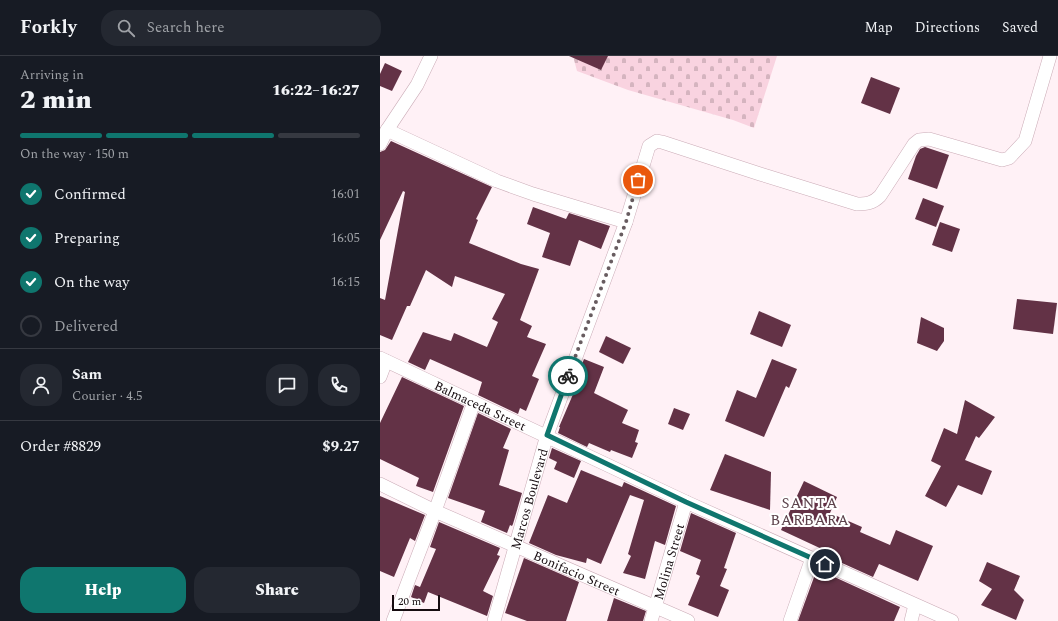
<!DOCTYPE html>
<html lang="en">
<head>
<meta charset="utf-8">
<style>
  :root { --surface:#171b24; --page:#242831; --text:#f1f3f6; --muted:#9ea1a6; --line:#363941; --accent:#0f766e }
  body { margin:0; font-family:Spectral,serif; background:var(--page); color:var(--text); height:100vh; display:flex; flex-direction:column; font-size:15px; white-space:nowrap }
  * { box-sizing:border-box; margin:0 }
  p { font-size:13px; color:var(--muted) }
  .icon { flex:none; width:22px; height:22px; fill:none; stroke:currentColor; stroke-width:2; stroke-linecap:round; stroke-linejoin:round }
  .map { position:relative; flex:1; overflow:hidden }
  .drawer { display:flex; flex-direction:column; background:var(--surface); width:380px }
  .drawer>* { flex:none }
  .scale { position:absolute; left:12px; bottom:10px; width:48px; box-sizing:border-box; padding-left:4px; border:2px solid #160c10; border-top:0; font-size:11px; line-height:14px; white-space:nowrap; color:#160c10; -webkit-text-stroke:3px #fff; paint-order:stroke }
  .pin { position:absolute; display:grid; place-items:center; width:34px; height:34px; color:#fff; margin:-17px; border:2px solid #fff; border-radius:50%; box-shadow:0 1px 4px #0007 }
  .courier { position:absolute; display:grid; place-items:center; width:40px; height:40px; margin:-20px; border:3px solid #0f766e; border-radius:50%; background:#fff; color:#222; box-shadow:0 1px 5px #0007 }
  .summary em { font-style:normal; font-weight:800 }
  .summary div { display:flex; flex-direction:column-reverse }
  .summary { display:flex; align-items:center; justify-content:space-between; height:68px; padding:0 20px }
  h1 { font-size:26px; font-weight:800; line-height:30px }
  .bar { display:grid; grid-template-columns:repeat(4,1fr); gap:6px 4px; align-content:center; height:48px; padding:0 20px }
  .bar i { height:5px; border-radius:3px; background:var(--line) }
  .bar .on { background:var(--accent) }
  .bar p { grid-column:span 4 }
  .line { display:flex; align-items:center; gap:10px; padding:0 20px; border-top:1px solid var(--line) }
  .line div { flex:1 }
  .round { display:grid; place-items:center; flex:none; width:42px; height:42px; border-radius:16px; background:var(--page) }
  ol { padding:0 20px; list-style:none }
  li { display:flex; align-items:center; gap:12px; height:44px }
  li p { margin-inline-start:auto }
  li .icon { padding:4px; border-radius:50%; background:var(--accent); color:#fff; stroke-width:4 }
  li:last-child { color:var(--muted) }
  li i { width:22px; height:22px; border:2px solid var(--line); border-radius:50% }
  .cta { display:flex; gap:8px; margin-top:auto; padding:8px 20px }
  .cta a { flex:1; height:46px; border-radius:16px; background:var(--accent); color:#fff; font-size:16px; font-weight:800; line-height:46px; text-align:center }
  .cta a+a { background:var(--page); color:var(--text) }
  header { display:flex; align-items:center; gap:24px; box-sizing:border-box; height:56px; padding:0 20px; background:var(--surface); border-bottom:1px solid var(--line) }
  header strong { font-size:19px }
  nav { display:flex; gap:22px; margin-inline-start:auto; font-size:14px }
  .search { width:280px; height:36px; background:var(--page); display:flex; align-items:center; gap:10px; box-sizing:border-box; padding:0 14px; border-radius:16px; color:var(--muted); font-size:15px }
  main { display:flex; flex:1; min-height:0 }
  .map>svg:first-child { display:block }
  .cemetery { fill:url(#cemetery-stones) }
  .building { fill:#633246 }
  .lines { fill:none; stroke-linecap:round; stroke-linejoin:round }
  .street-casing { stroke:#cbacb7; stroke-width:14 }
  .street { stroke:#fff; stroke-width:13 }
  .done { stroke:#685c60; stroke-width:4; stroke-dasharray:0 7.2 }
  .route { stroke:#0f766e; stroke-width:5 }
  .labels { text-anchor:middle; stroke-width:4; stroke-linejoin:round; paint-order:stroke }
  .street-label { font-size:13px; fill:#160c10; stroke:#fff }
  .quarter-label { font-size:15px; letter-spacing:1px; fill:#5d434c; stroke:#fff }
</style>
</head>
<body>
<header>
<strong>Forkly</strong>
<div class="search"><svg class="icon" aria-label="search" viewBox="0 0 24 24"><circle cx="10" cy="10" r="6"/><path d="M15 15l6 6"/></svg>Search here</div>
<nav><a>Map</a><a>Directions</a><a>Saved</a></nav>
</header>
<main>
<section class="drawer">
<div class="summary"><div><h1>2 min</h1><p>Arriving in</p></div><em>16:22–16:27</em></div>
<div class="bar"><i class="on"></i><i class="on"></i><i class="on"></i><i></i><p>On the way · 150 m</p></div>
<ol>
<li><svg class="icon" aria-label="check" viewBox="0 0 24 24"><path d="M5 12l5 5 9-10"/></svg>Confirmed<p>16:01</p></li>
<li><svg class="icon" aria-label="check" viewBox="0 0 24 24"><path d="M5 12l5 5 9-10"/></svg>Preparing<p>16:05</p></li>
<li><svg class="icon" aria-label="check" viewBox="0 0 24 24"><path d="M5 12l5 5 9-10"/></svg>On the way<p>16:15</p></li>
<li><i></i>Delivered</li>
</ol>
<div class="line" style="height:72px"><a class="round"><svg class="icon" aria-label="person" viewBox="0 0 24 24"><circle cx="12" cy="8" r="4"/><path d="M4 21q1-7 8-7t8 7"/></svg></a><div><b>Sam</b><p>Courier · 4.5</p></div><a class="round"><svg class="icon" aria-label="chat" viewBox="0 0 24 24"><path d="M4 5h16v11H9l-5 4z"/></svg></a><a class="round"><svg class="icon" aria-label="phone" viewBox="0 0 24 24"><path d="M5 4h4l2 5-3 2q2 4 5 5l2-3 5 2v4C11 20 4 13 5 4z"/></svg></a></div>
<div class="line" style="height:52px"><div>Order #8829</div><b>$9.27</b></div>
<div class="cta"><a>Help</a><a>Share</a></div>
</section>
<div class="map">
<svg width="678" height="565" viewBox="0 0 678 565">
  <defs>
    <pattern id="cemetery-stones" width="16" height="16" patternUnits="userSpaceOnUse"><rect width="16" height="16" fill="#f9d3e0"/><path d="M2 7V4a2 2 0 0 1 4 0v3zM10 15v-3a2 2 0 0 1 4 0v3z" fill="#d5b4bf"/></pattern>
  </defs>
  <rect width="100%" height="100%" fill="#fff1f6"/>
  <polygon class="cemetery" points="193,0 397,0 374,72 353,64 248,34 197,15"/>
  <g class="building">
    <polygon points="189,0 228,0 221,14"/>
    <polygon points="5,7 22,15 12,35 0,30 0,18"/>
    <polygon points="491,21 520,32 510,58 481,47"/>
    <polygon points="11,85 112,131 96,163 98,164 89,187 141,208 159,213 140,264 152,270 147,281 166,288 152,320 159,323 146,355 140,352 138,358 98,339 102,326 50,303 45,314 28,306 43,276 71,285 74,277 107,291 118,266 112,263 125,238 75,220 72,231 46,214 30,250 27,250 12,284 0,279 0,242 5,244 25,136 23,135 0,184 0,96 5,94"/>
    <polygon points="545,91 569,99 557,133 528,123 536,100 540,93"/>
    <polygon points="543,142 564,150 556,171 535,163"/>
    <polygon points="153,151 186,163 189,157 230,170 221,193 199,184 190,210 162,201 170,177 147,168"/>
    <polygon points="560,166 580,173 572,196 552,189"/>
    <polygon points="637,243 677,247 673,278 633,273"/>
    <polygon points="379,255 411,269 402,291 370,278"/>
    <polygon points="541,261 564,272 564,285 557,295 537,287"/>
    <polygon points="226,280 251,292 243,308 219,296"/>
    <polygon points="204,303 224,311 214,337 248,354 242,367 259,374 255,386 258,387 252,402 231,394 230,396 209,387 207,391 178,377 180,371 179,371 200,322 197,321"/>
    <polygon points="392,303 417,313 409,332 406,330 384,381 345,365 357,334 376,342"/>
    <polygon points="22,321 84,350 53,436 36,430 39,422 0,403 0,367"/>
    <polygon points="585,344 615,361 599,382 596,380 585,404 612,415 602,439 578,429 566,451 545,440 561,410 551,405 564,372 577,378"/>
    <polygon points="294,352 310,358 303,374 288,368"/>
    <polygon points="98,357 131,373 123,392 129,394 119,429 142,437 133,468 132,470 130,469 127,477 101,466 105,455 68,442"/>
    <polygon points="172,392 201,405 194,422 174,413 177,406 169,402"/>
    <polygon points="345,398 391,416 390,454 330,434"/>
    <polygon points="201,414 242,431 244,426 296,450 285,489 275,485 265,523 243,517 251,500 248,498 264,444 250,439 221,508 207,502 206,507 176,499 149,487 168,439 187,447"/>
    <polygon points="424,425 457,441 450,457 482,471 480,476 510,489 516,474 553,490 538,525 499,508 493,521 442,498 444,494 401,474"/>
    <polygon points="0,440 45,459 35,485 30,482 14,521 0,515"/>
    <polygon points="311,457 356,477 344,512 347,513 340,530 349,534 338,561 308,549 320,520 316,518 321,504 300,495"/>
    <polygon points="59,466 120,492 117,499 120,500 103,535 113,540 107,560 48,536 44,547 31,541 35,529 40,531 56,493 50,491"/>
    <polygon points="144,502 199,526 186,565 147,565 125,557"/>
    <polygon points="607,506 640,520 634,534 644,544 636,564 601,549 612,533 599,525"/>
    <polygon points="437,513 520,551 514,565 418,565"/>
    <polygon points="234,542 266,555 263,565 227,565"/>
  </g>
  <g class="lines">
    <defs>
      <g id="street">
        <polyline points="7,74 117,125 153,138 246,166"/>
        <polyline points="0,88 7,74 37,29 51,0"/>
        <path id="s1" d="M0,302l306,144 266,119"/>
        <polyline points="0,321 6,305"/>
        <path id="s2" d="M0,428l55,27 253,110"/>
        <polyline points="13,565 55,455 94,346"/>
        <path id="s3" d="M114,565l53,-186 79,-213 23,-76 8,-5 5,1 98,32 97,30c10,0 16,-1 23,-8l34,-52 5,-4 10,-1 73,21 7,-2 16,-17 25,-85"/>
        <path id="s4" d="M271,565l35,-119"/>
        <polyline points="410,565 432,502"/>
        <polyline points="531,565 535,549"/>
      </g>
    </defs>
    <use href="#street" class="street-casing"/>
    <use href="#street" class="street"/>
  </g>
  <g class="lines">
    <polyline class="done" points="188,320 246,166 258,124"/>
    <polyline class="route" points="188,320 167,379 306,446 445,508"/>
  </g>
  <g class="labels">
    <g class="street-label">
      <text dy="5" stroke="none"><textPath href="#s1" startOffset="111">Balmaceda Street</textPath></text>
      <text dy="5" stroke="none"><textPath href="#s3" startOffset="127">Marcos Boulevard</textPath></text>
      <text dy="5" stroke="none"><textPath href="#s4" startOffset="62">Molina Street</textPath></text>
      <text dy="5" stroke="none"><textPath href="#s2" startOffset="216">Bonifacio Street</textPath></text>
    </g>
    <g class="quarter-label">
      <text x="430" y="452">SANTA<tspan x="430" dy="17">BARBARA</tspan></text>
    </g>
  </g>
</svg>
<div class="scale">20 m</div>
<div class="pin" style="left:258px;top:124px;background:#ea580c"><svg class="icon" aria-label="bag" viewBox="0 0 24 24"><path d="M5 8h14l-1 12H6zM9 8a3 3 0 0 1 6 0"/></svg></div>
<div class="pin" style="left:445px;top:508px;background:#1f2937"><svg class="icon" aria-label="home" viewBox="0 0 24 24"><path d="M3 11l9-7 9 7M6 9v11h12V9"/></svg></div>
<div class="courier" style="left:188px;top:320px"><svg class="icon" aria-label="bike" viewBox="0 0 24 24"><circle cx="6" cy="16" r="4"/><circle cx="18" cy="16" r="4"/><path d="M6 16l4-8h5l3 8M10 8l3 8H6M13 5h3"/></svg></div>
</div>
</main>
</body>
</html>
